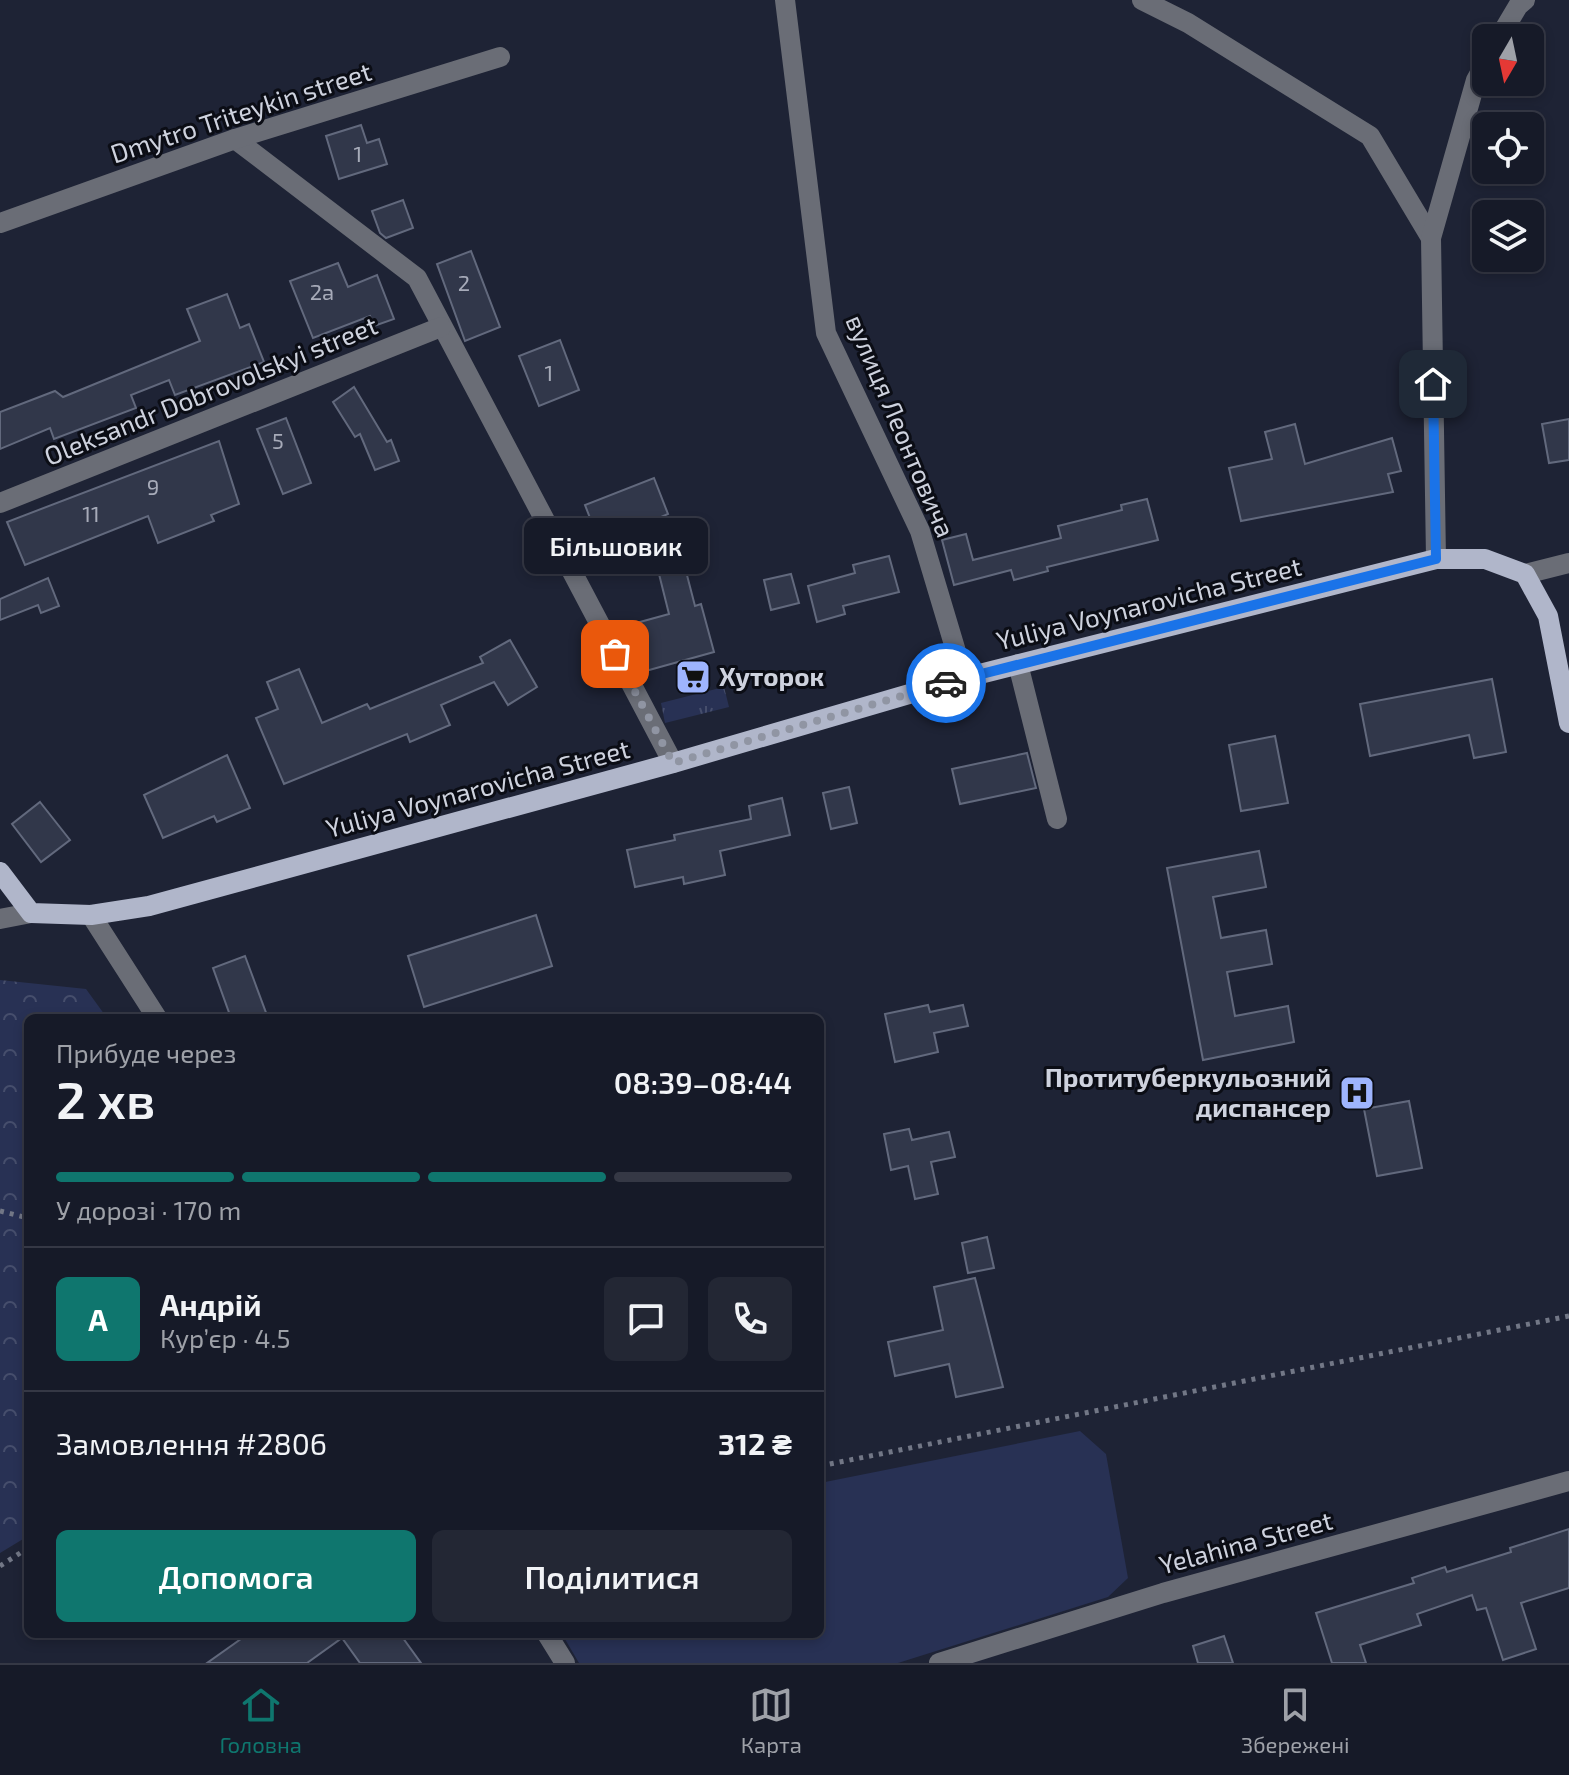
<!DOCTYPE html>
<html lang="uk">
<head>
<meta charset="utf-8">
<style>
  :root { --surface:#161a28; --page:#232734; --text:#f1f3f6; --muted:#9ea1a8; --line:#353845; --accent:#0f766e }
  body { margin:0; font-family:"Exo 2",sans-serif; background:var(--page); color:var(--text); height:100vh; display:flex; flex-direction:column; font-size:30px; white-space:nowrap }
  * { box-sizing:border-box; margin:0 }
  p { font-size:26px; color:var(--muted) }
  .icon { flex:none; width:44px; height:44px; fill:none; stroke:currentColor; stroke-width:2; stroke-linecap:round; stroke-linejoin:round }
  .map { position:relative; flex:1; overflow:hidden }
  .side { position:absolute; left:24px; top:1014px; width:800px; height:624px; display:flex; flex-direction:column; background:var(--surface); border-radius:12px; box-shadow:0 4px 12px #0003,0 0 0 2px var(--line) }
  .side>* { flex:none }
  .needle { width:52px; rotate:189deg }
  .fabs { position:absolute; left:1472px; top:24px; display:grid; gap:16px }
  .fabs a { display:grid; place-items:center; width:72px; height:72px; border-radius:12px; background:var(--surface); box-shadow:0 4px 12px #0003,0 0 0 2px var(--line); font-size:40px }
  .pin { position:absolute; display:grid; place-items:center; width:68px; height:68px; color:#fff; margin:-34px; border-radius:16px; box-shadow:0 4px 12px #0006 }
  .courier { position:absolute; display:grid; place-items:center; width:80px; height:80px; margin:-40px; border:6px solid #1a73e8; border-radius:50%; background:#fff; color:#222; box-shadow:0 2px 10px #0007 }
  .bubble { position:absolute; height:56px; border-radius:12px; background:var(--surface); box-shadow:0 4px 12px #0003,0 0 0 2px var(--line); font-size:26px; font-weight:600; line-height:56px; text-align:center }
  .overview em { font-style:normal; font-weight:600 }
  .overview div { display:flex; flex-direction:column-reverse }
  .overview { display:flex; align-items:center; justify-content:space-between; height:136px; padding:0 32px }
  h1 { font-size:52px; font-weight:600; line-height:60px }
  .bar { display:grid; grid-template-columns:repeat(4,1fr); gap:12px 8px; align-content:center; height:96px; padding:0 32px }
  .bar i { height:10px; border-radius:6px; background:var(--line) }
  .bar .on { background:var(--accent) }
  .bar p { grid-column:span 4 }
  .line { display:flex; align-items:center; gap:20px; padding:0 32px; border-top:2px solid var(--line) }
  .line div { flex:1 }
  .round { display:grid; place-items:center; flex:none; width:84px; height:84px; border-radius:12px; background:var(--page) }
  .cta { display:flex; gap:16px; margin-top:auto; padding:16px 32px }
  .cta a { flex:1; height:92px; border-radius:12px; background:var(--accent); color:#fff; font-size:32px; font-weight:600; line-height:92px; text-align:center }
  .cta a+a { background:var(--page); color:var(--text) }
  .tabs { display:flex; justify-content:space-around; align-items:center; height:112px; border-top:2px solid var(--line); background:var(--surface); font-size:22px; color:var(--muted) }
  .tabs a { display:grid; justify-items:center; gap:4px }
  .tabs .on { color:var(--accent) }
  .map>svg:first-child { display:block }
  .grass { fill:url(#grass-tufts) }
  .forest { fill:url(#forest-crowns) }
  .pitch { fill:#283154 }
  .building { fill:#31374a; stroke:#62697d; stroke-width:2 }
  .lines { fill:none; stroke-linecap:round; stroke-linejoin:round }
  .path { stroke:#727786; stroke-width:5; stroke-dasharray:4 6; stroke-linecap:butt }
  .minor { stroke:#6a6d76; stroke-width:20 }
  .major { stroke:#b0b6ca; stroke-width:20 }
  .done { stroke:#9095a3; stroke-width:8; stroke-dasharray:0 14.4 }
  .route { stroke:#1a73e8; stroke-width:10 }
  .labels { text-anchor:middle; stroke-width:6; stroke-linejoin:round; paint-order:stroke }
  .number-label { font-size:22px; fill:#a7abb9 }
  .street-label { font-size:26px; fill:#ced2de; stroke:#0b0d15 }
  .poi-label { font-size:26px; font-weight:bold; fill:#ced2de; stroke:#0b0d15; text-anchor:start }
</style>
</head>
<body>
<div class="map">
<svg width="1569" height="1663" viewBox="0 0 1569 1663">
  <defs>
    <pattern id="grass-tufts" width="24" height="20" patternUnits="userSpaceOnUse" patternTransform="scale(2)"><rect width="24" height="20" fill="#283154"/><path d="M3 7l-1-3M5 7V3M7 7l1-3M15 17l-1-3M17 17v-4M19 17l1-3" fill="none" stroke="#464e6c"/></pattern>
    <pattern id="forest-crowns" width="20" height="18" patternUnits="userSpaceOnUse" patternTransform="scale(2)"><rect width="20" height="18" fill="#283154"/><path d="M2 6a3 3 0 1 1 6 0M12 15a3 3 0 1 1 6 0" fill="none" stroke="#464e6c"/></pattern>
  </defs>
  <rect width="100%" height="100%" fill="#1e2335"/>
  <polygon class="grass" points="724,687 729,707 665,723 661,703"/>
  <polygon class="forest" points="0,980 86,989 107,1018 28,1018 28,1536 0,1553"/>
  <polygon class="pitch" points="1080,1431 1106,1454 1128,1578 1108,1597 898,1663 579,1663 562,1634 820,1634 820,1483"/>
  <g class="building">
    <polygon points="361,125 367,143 379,139 387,164 339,179 326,136"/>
    <polygon points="403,200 413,228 386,238 380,233 372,211"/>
    <polygon points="471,251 500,327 465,341 437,264"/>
    <polygon points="338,263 348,287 377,275 394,319 374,326 370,316 313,338 290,281"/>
    <polygon points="227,294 240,328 249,324 264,362 175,395 169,380 131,395 136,408 54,439 50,428 0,449 0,412 55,391 63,397 200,341 187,309"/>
    <polygon points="560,340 579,390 539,406 519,356"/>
    <polygon points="354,387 387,442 391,440 399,461 375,470 360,434 355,437 333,402"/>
    <polygon points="286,418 311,483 283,494 257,429"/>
    <polygon points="1569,419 1569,460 1549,463 1542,424"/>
    <polygon points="1295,424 1305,464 1392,438 1401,471 1388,474 1393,492 1241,521 1229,468 1272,459 1265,432"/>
    <polygon points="219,441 239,504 211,515 214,521 158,543 148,516 25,565 7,522"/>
    <polygon points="654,478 668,514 600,544 585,505"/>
    <polygon points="1147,499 1158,540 1047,567 1048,571 1014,580 1011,570 954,585 942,540 966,534 973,560 1061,538 1058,526 1122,510 1121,505"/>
    <polygon points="682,556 695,606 701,604 714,652 642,672 629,625 669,614 656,562"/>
    <polygon points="889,556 899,592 843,606 845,614 817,622 808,586 855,573 853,565"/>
    <polygon points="791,574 799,603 771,610 764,580"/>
    <polygon points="48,578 59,606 41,613 38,605 0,620 0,599"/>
    <polygon points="510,640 537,687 508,705 494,682 441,705 450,725 410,742 407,734 284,784 256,718 278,709 267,682 299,669 322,723 367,704 370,709 483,663 480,657"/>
    <polygon points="1492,679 1506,752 1474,758 1469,735 1370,756 1360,704"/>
    <polygon points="1275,736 1288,803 1241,811 1229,745"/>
    <polygon points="1027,753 1036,788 960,804 952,769"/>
    <polygon points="227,755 250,808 217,822 214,816 163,838 144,795"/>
    <polygon points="849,787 857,823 831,829 823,793"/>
    <polygon points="782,798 790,835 720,851 725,875 684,884 683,877 635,887 627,850 675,840 674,835 751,819 749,806"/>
    <polygon points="40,802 70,840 41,862 12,824"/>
    <polygon points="1259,851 1266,887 1213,897 1221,938 1266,930 1272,964 1227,972 1235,1016 1288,1006 1294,1042 1203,1060 1167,868"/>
    <polygon points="536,915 552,966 424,1007 408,956"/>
    <polygon points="245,956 268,1018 231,1018 213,968"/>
    <polygon points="928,1005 930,1012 963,1005 968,1026 934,1033 938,1052 895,1062 885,1014"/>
    <polygon points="1409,1101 1422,1168 1377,1176 1364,1109"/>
    <polygon points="909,1129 912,1140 949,1132 955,1157 931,1162 938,1194 915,1199 908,1166 891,1170 884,1134"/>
    <polygon points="987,1237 994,1268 968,1273 962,1243"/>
    <polygon points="975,1278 1003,1387 956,1397 949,1364 895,1376 888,1342 943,1330 934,1287"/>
    <polygon points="1569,1529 1569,1588 1521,1603 1536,1649 1503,1660 1486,1608 1477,1610 1472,1595 1417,1614 1421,1625 1360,1645 1366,1663 1332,1663 1316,1613 1414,1583 1412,1578 1445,1567 1447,1572 1511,1552 1510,1548"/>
    <polygon points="248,1634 400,1634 421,1663 360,1663 342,1638 307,1663 207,1663"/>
    <polygon points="1224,1636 1233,1663 1198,1663 1193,1646"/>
  </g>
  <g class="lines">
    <g class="path">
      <polyline points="0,1211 28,1218"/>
      <polyline points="820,1466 1569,1316"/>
      <polyline points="0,1566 28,1548"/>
    </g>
    <g class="minor">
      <polyline points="785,0 826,333 920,531 964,678"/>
      <polyline points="1142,0 1188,23 1370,136 1431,238"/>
      <polyline points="1499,38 1518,6 1525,0"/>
      <polyline points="235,139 417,278 673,763"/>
      <polyline points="0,223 235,139 500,57"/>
      <polyline points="0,503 441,327"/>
      <polyline points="1436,559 1431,238 1476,80 1486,62"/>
      <polyline points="1525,574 1569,563"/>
      <polyline points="1018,664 1057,819"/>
      <polyline points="91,915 157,1018"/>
      <polyline points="0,919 31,913"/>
      <polyline points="547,1634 565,1663"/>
      <polyline points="939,1663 1163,1593 1569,1481"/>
    </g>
    <polyline class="major" points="0,872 31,913 91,915 149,906 673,763 964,678 1436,559 1485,559 1525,574 1548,616 1569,723"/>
  </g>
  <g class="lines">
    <polyline class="done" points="615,654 673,763 946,683"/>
    <polyline class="route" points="946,683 1436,559 1433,384"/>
  </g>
  <defs>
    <symbol id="supermarket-square" viewBox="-11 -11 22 22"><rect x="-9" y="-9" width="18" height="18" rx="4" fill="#9eb4fd" stroke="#0b0d15"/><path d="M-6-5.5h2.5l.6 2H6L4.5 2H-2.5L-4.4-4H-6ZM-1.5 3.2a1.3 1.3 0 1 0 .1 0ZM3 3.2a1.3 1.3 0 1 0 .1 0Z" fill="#111"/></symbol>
    <symbol id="hospital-square" viewBox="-11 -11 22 22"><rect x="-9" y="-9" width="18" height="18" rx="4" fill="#9eb4fd" stroke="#0b0d15"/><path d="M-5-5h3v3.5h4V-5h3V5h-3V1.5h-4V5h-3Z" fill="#111"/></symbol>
  </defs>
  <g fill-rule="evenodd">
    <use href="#supermarket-square" x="673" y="657" width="40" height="40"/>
    <use href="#hospital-square" x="1337" y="1073" width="40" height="40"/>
  </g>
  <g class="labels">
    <g class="number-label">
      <text x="358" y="162">1</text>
      <text x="464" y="291">2</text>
      <text x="322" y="300">2а</text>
      <text x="549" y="381">1</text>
      <text x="278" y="449">5</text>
      <text x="153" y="495">9</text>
      <text x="91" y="522">11</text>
    </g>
    <g class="street-label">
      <text transform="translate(241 113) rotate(-18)" y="9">Dmytro Triteykin street</text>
      <text transform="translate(211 391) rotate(-22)" y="9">Oleksandr Dobrovolskyi street</text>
      <text transform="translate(900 426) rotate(67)" y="9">вулиця Леонтовича</text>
      <text transform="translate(1149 604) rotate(-14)" y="9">Yuliya Voynarovicha Street</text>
      <text transform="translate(478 789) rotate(-15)" y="9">Yuliya Voynarovicha Street</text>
      <text transform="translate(1246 1543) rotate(-15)" y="9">Yelahina Street</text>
    </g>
    <g class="poi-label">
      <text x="719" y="686">Хуторок</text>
      <text x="1331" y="1087" text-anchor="end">Протитуберкульозний<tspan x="1331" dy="30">диспансер</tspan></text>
    </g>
  </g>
</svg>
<div class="fabs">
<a><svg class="needle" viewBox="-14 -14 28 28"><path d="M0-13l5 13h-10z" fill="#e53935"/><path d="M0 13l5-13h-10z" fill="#9ea1a8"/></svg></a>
<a><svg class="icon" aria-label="locate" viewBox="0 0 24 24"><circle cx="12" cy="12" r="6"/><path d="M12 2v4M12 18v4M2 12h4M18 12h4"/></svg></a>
<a><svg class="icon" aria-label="layers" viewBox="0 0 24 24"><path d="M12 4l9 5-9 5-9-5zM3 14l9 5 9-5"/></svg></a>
</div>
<div class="pin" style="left:615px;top:654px;background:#ea580c"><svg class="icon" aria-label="bag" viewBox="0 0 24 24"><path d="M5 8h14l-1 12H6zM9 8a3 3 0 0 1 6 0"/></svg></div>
<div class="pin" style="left:1433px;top:384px;background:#1f2937"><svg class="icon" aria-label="home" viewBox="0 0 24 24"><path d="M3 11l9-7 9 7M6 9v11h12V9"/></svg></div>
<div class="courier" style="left:946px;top:683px"><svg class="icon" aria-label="car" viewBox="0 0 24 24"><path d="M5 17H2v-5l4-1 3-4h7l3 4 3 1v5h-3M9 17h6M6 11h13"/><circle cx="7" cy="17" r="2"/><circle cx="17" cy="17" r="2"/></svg></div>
<div class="bubble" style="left:524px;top:518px;width:184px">Більшовик</div>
<section class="side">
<div class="overview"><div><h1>2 хв</h1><p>Прибуде через</p></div><em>08:39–08:44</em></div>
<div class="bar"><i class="on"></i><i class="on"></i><i class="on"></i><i></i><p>У дорозі · 170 m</p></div>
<div class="line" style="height:144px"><b class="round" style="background:var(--accent);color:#fff">А</b><div><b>Андрій</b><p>Кур’єр · 4.5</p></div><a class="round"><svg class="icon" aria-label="chat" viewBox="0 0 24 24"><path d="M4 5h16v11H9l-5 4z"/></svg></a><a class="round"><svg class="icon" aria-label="phone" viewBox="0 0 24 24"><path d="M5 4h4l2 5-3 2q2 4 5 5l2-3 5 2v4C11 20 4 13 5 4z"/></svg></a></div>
<div class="line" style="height:104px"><div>Замовлення #2806</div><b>312 ₴</b></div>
<div class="cta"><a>Допомога</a><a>Поділитися</a></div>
</section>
</div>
<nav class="tabs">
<a class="on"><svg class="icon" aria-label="home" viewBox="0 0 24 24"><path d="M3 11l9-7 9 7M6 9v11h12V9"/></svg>Головна</a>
<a><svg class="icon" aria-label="map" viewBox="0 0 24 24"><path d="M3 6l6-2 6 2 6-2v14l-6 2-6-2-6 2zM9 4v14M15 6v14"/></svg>Карта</a>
<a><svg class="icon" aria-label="saved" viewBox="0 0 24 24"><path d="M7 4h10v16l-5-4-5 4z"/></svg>Збережені</a>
</nav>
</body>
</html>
